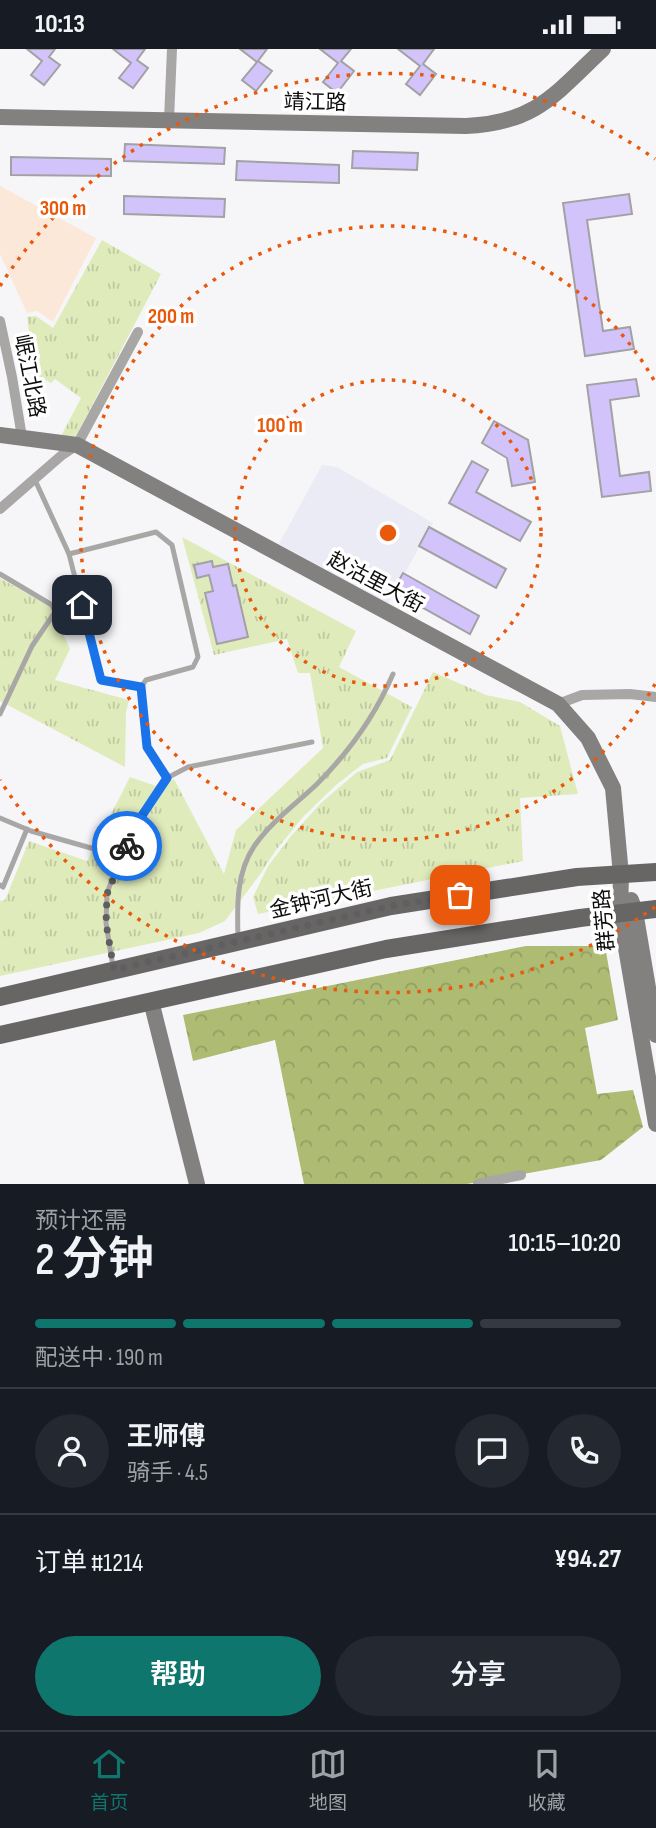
<!DOCTYPE html>
<html lang="zh">
<head>
<meta charset="utf-8">
<style>
  :root { --surface:#171b24; --page:#242831; --text:#f1f3f6; --muted:#9ea1a6; --line:#363941; --accent:#0f766e }
  body { margin:0; font-family:"Sofia Sans Condensed","Noto Sans SC",sans-serif; background:var(--page); color:var(--text); height:100vh; display:flex; flex-direction:column; font-size:26px; white-space:nowrap }
  * { box-sizing:border-box; margin:0 }
  p { font-size:23px; color:var(--muted) }
  .icon { flex:none; width:38px; height:38px; fill:none; stroke:currentColor; stroke-width:2; stroke-linecap:round; stroke-linejoin:round }
  .map { position:relative; height:1135px; overflow:hidden }
  .drawer { display:flex; flex-direction:column; background:var(--surface); flex:1 }
  .drawer>* { flex:none }
  .pin { position:absolute; display:grid; place-items:center; width:60px; height:60px; color:#fff; margin:-30px; border-radius:14px; box-shadow:0 4px 10px #0006 }
  .courier { position:absolute; display:grid; place-items:center; width:70px; height:70px; margin:-35px; border:5px solid #1a73e8; border-radius:50%; background:#fff; color:#222; box-shadow:0 2px 9px #0007 }
  .head em { font-style:normal; font-weight:600 }
  .head div { display:flex; flex-direction:column-reverse }
  .head { display:flex; align-items:center; justify-content:space-between; height:119px; padding:0 35px }
  h1 { font-size:46px; font-weight:600; line-height:52px }
  .bar { display:grid; grid-template-columns:repeat(4,1fr); gap:10px 7px; align-content:center; height:84px; padding:0 35px }
  .bar i { height:9px; border-radius:5px; background:var(--line) }
  .bar .selected { background:var(--accent) }
  .bar p { grid-column:span 4 }
  .line { display:flex; align-items:center; gap:18px; padding:0 35px; border-top:2px solid var(--line) }
  .line div { flex:1 }
  .round { display:grid; place-items:center; flex:none; width:74px; height:74px; border-radius:37px; background:var(--page) }
  .cta { display:flex; gap:14px; margin-top:auto; padding:14px 35px }
  .cta a { flex:1; height:80px; border-radius:42px; background:var(--accent); color:#fff; font-size:28px; font-weight:600; line-height:80px; text-align:center }
  .cta a+a { background:var(--page); color:var(--text) }
  .status { display:flex; justify-content:space-between; align-items:center; height:49px; padding:0 35px; background:var(--surface); direction:ltr }
  .status svg { height:19px; fill:currentColor }
  .menu { display:flex; justify-content:space-around; align-items:center; height:98px; border-top:2px solid var(--line); background:var(--surface); font-size:19px; color:var(--muted) }
  .menu a { display:grid; justify-items:center; gap:4px }
  .menu .selected { color:var(--accent) }
  .map>svg:first-child { display:block }
  .industrial { fill:#fce8d9 }
  .built { fill:#eaebf5 }
  .grass { fill:url(#grass-tufts) }
  .forest { fill:url(#forest-crowns) }
  .building { fill:#d2c4fb; stroke:#a2a1a4; stroke-width:2 }
  .lines { fill:none; stroke-linecap:round; stroke-linejoin:round }
  .lane { stroke:#a8a7a6; stroke-width:5 }
  .street { stroke:#a8a7a6; stroke-width:10 }
  .secondary { stroke:#838180; stroke-width:16 }
  .primary { stroke:#686665; stroke-width:18 }
  .done { stroke:#5f5f61; stroke-width:7; stroke-dasharray:0 12.6 }
  .route { stroke:#1a73e8; stroke-width:9 }
  .ring { fill:none; stroke:#e8590c; stroke-width:3.5; stroke-dasharray:3.5 7 }
  .labels { text-anchor:middle; stroke-width:7; stroke-linejoin:round; paint-order:stroke }
  .street-label { font-size:21px; fill:#0e0e0f; stroke:#fff }
  .centre { fill:#e8590c; stroke:#fff; stroke-width:3.5 }
  .ring-label { font-size:21px; text-anchor:middle; font-weight:bold; fill:#e8590c; stroke:#fff; stroke-width:7; stroke-linejoin:round; paint-order:stroke }
</style>
</head>
<body>
<div class="status"><b>10:13</b><svg viewBox="0 0 49 12"><path d="M0 12V9h3v3zM5 12V6h3v6zM10 12V3h3v9zM15 12V0h3v12zM26 1h20v11H26zM47 4h2v5h-2z"/></svg></div>
<div class="map">
<svg width="656" height="1135" viewBox="0 0 656 1135">
  <defs>
    <pattern id="grass-tufts" width="24" height="20" patternUnits="userSpaceOnUse" patternTransform="scale(1.75)"><rect width="24" height="20" fill="#e0ebbb"/><path d="M3 7l-1-3M5 7V3M7 7l1-3M15 17l-1-3M17 17v-4M19 17l1-3" fill="none" stroke="#bfc8a0"/></pattern>
    <pattern id="forest-crowns" width="20" height="18" patternUnits="userSpaceOnUse" patternTransform="scale(1.75)"><rect width="20" height="18" fill="#adbb73"/><path d="M2 6a3 3 0 1 1 6 0M12 15a3 3 0 1 1 6 0" fill="none" stroke="#94a062"/></pattern>
  </defs>
  <rect width="100%" height="100%" fill="#f6f6f9"/>
  <polygon class="industrial" points="0,137 96,189 53,273 37,262 27,264 0,205"/>
  <polygon class="built" points="322,416 337,418 433,474 388,554 279,495"/>
  <g class="grass">
    <polygon points="102,191 161,225 76,387 60,389 81,349 55,330 51,334 34,325 27,268 36,267 53,279"/>
    <polygon points="182,488 356,582 339,618 412,658 387,709 363,715 336,736 304,767 276,801 261,824 225,872 199,884 0,927 0,852 5,851 29,792 87,812 130,728 156,737 174,730 224,825 236,781 323,699 310,624 298,624 287,590 214,606"/>
    <polygon points="0,529 51,558 70,600 55,631 129,651 126,663 125,718 0,652"/>
    <polygon points="433,623 486,646 520,653 560,677 578,745 520,749 523,812 258,865 253,848 268,817 291,787 321,754 357,723 390,711"/>
  </g>
  <polygon class="forest" points="526,897 605,897 618,971 585,979 597,1045 633,1041 643,1078 601,1111 467,1135 304,1135 275,991 193,1012 183,966"/>
  <g class="building">
    <polygon points="27,0 55,0 49,8 60,16 44,36 31,26 42,12"/>
    <polygon points="113,0 145,0 137,11 148,19 133,39 119,29 131,14"/>
    <polygon points="240,0 267,0 258,12 272,22 256,42 242,31 257,13"/>
    <polygon points="320,0 351,0 341,12 354,22 337,44 323,33 338,14"/>
    <polygon points="398,0 434,0 423,15 436,25 420,46 406,35 420,17"/>
    <polygon points="125,95 225,99 224,115 124,112"/>
    <polygon points="353,102 418,104 417,121 352,119"/>
    <polygon points="11,108 111,110 111,127 11,126"/>
    <polygon points="237,112 339,116 339,134 236,131"/>
    <polygon points="629,145 632,165 587,171 603,282 630,278 634,300 585,307 563,154"/>
    <polygon points="124,147 225,150 224,168 124,165"/>
    <polygon points="636,330 639,347 610,351 620,427 649,423 651,442 602,448 587,336"/>
    <polygon points="494,372 528,391 535,433 512,437 507,409 482,394"/>
    <polygon points="472,412 488,421 476,443 531,473 520,492 449,454"/>
    <polygon points="429,478 506,520 496,539 419,497"/>
    <polygon points="212,512 213,518 228,515 233,537 236,536 248,588 217,595 205,544 213,542 209,526 197,529 194,516"/>
    <polygon points="403,524 479,567 470,585 393,542"/>
  </g>
  <g class="lines">
    <g class="lane">
      <polyline points="35,431 69,505 101,631 141,638 147,698 167,729"/>
      <polyline points="69,505 156,483 172,496 198,608 193,618 146,631 141,638"/>
      <polyline points="0,525 52,556 55,563 32,597 0,665"/>
      <polyline points="0,769 31,782 98,801 117,817"/>
      <polyline points="0,836 3,838 27,780"/>
      <path d="M238,889c-1,-32 -2,-66 17,-93 17,-24 41,-41 62,-61 32,-32 58,-68 76,-110"/>
      <polyline points="113,918 106,874 107,844 117,817 141,768 167,729 188,718 312,693"/>
    </g>
    <g class="street">
      <polyline points="169,71 172,0"/>
      <polyline points="0,272 12,328 22,388"/>
      <polyline points="0,460 62,406 77,396 138,283"/>
      <polyline points="558,655 582,646 630,645 656,648"/>
      <polyline points="478,1135 521,1126"/>
    </g>
    <g class="secondary">
      <path d="M0,68l466,9c70,-3 89,-32 137,-77"/>
      <polyline points="0,386 77,396 558,655 588,689 613,739 621,826 620,864 656,1075"/>
      <polyline points="631,851 635,862 656,986"/>
      <polyline points="151,952 197,1135"/>
    </g>
    <g class="primary">
      <polyline points="0,948 391,857 577,828 656,823"/>
      <polyline points="0,986 386,900 580,869 656,860"/>
    </g>
  </g>
  <g class="lines">
    <polyline class="done" points="127,797 107,845 106,874 114,921 391,857 460,846"/>
    <polyline class="route" points="82,556 101,631 141,638 147,698 167,729 141,768 127,797"/>
  </g>
  <g class="ring">
    <circle cx="388" cy="484" r="153"/>
    <path d="M655 635A307 307 0 1 1 655 333"/>
    <path d="M655 858A460 460 0 0 1 0 731M0 237A460 460 0 0 1 655 110"/>
  </g>
  <g class="labels">
    <g class="street-label">
      <text transform="translate(315 53) rotate(1)" y="7">靖江路</text>
      <text transform="translate(30 327) rotate(79)" y="7">岷江北路</text>
      <text transform="translate(376 533) rotate(28)" y="7">赵沽里大街</text>
      <text transform="translate(321 850) rotate(-13)" y="7">金钟河大街</text>
      <text transform="translate(604 871) rotate(-95)" y="7">群芳路</text>
    </g>
  </g>
  <circle cx="388" cy="484" r="10" class="centre"/>
  <g class="ring-label">
    <text x="63" y="166">300 m</text>
    <text x="171" y="274">200 m</text>
    <text x="280" y="383">100 m</text>
  </g>
</svg>
<div class="pin" style="left:460px;top:846px;background:#ea580c"><svg class="icon" aria-label="bag" viewBox="0 0 24 24"><path d="M5 8h14l-1 12H6zM9 8a3 3 0 0 1 6 0"/></svg></div>
<div class="pin" style="left:82px;top:556px;background:#1f2937"><svg class="icon" aria-label="home" viewBox="0 0 24 24"><path d="M3 11l9-7 9 7M6 9v11h12V9"/></svg></div>
<div class="courier" style="left:127px;top:797px"><svg class="icon" aria-label="bike" viewBox="0 0 24 24"><circle cx="6" cy="16" r="4"/><circle cx="18" cy="16" r="4"/><path d="M6 16l4-8h5l3 8M10 8l3 8H6M13 5h3"/></svg></div>
</div>
<section class="drawer">
<div class="head"><div><h1>2 分钟</h1><p>预计还需</p></div><em>10:15–10:20</em></div>
<div class="bar"><i class="selected"></i><i class="selected"></i><i class="selected"></i><i></i><p>配送中 · 190 m</p></div>
<div class="line" style="height:126px"><a class="round"><svg class="icon" aria-label="person" viewBox="0 0 24 24"><circle cx="12" cy="8" r="4"/><path d="M4 21q1-7 8-7t8 7"/></svg></a><div><b>王师傅</b><p>骑手 · 4.5</p></div><a class="round"><svg class="icon" aria-label="chat" viewBox="0 0 24 24"><path d="M4 5h16v11H9l-5 4z"/></svg></a><a class="round"><svg class="icon" aria-label="phone" viewBox="0 0 24 24"><path d="M5 4h4l2 5-3 2q2 4 5 5l2-3 5 2v4C11 20 4 13 5 4z"/></svg></a></div>
<div class="line" style="height:91px"><div>订单 #1214</div><b>¥94.27</b></div>
<div class="cta"><a>帮助</a><a>分享</a></div>
</section>
<nav class="menu">
<a class="selected"><svg class="icon" aria-label="home" viewBox="0 0 24 24"><path d="M3 11l9-7 9 7M6 9v11h12V9"/></svg>首页</a>
<a><svg class="icon" aria-label="map" viewBox="0 0 24 24"><path d="M3 6l6-2 6 2 6-2v14l-6 2-6-2-6 2zM9 4v14M15 6v14"/></svg>地图</a>
<a><svg class="icon" aria-label="saved" viewBox="0 0 24 24"><path d="M7 4h10v16l-5-4-5 4z"/></svg>收藏</a>
</nav>
</body>
</html>
